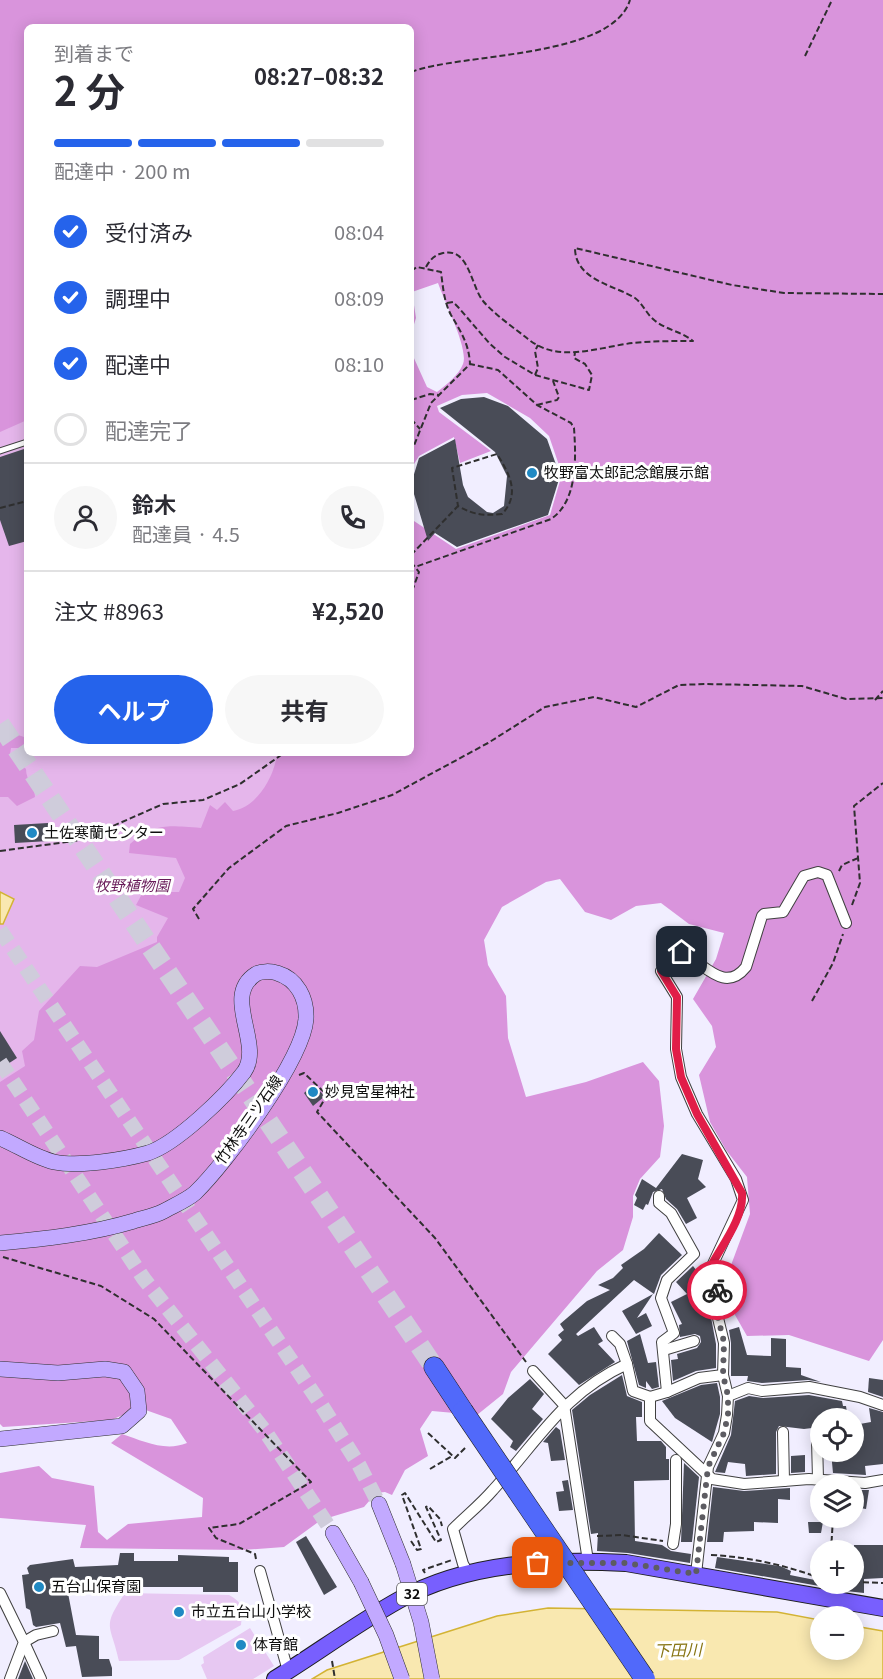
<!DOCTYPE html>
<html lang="ja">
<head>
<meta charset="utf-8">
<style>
  :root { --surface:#fff; --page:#f7f7f7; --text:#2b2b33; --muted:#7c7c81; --line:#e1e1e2; --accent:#2563eb }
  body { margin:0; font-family:Georgia,"Noto Sans JP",serif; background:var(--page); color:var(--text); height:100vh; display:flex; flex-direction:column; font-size:22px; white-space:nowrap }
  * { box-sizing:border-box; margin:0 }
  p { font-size:20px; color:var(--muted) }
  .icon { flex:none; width:33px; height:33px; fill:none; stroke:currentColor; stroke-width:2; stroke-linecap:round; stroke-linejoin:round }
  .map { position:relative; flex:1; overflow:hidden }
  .drawer { position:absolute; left:24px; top:24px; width:390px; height:732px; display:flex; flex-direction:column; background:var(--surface); border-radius:9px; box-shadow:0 3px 15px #0003 }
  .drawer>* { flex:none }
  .controls { position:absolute; left:810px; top:1408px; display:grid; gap:12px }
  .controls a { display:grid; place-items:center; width:54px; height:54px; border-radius:50%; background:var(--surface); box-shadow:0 3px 15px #0003; font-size:30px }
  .pin { position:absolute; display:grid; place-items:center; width:51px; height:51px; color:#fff; margin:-26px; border-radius:12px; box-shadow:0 3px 9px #0006 }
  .courier { position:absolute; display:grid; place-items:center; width:60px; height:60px; margin:-30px; border:4px solid #e11d48; border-radius:50%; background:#fff; color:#222; box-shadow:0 2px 8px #0007 }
  .summary em { font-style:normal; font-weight:700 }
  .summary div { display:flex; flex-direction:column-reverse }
  .summary { display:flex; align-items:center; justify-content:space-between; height:102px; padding:0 30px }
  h1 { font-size:39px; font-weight:700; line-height:45px }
  .bar { display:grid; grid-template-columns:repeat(4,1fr); gap:9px 6px; align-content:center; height:72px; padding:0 30px }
  .bar i { height:8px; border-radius:4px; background:var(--line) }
  .bar .current { background:var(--accent) }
  .bar p { grid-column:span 4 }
  .line { display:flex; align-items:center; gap:15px; padding:0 30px; border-top:2px solid var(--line) }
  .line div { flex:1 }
  .round { display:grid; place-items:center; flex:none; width:63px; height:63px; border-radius:32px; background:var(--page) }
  ol { padding:0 30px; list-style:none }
  li { display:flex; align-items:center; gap:18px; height:66px }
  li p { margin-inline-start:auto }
  li .icon { padding:6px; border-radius:50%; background:var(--accent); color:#fff; stroke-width:4 }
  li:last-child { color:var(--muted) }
  li i { width:33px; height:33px; border:3px solid var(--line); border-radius:50% }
  .primary-button { display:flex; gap:12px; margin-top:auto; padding:12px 30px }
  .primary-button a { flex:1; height:69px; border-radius:36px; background:var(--accent); color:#fff; font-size:24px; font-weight:700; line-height:69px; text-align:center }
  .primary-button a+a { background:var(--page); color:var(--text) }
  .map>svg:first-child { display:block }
  .green { fill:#e5b6eb }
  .forest { fill:#d994dc }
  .pitch { fill:#e7c8f2 }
  .water { fill:#f9e8b0; stroke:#d3b334; stroke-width:1.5 }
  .building { fill:#494c57 }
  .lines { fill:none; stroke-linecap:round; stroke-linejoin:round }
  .secondary-tunnel { stroke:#cfccdb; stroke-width:15; stroke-dasharray:15 8; stroke-linecap:butt }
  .motorway-tunnel { stroke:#cfccdb; stroke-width:20; stroke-dasharray:20 10; stroke-linecap:butt }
  .service-casing { stroke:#404040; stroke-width:7 }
  .minor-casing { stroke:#404040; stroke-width:12 }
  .secondary-casing { stroke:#2f2f2f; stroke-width:16 }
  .primary-casing { stroke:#1e1e1e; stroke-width:18 }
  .motorway-casing { stroke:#1e1e1e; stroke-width:21 }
  .path { stroke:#2f2f2f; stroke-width:2; stroke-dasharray:6 3; stroke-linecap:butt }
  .service { stroke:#fff; stroke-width:5 }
  .minor { stroke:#fff; stroke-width:10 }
  .secondary { stroke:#c2a9ff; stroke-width:15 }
  .primary { stroke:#785ffe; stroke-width:16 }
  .motorway { stroke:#5169fa; stroke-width:20 }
  .secondary-bridge-casing { stroke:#2f2f2f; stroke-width:16; stroke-linecap:butt }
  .motorway-bridge-casing { stroke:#1e1e1e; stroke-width:21; stroke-linecap:butt }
  .secondary-bridge { stroke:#c2a9ff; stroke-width:15 }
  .motorway-bridge { stroke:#5169fa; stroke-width:20 }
  .done { stroke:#5d5c62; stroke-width:6; stroke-dasharray:0 10.8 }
  .route { stroke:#e11d48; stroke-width:8 }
  .poi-dot { fill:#2089c3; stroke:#fff; stroke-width:2 }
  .labels { text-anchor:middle; stroke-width:6; stroke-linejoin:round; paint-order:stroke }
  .shield { fill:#fff; stroke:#565656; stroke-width:1.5 }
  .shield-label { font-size:14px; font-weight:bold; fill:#0d0d0d }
  .poi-label { font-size:15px; fill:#0d0d0d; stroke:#fff; text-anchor:start }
  .park-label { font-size:15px; font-style:italic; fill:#681b59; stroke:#fff }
  .street-label { font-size:15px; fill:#0d0d0d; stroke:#fff }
  .water-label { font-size:16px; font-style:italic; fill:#877412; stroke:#fff }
</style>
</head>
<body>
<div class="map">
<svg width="883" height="1679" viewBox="0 0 883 1679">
  <rect width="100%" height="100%" fill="#f1eeff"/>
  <polygon class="green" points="27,403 27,753 302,753 258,822 0,1130 0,416"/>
  <g class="forest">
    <path d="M0,0h883v1340l-14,21 -80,-26 -42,1 -12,-21 -8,-39 23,-62 -3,-37 -21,-27 -16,-28 -11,-47 17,-28 -4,-21 -19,-27 23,-40 8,-26 -35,-9 -28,-21 -25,3 -25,14 -26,-8 -25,-33 -14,3 -44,25 -18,33 4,25 18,31 2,42 18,59 60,-15 57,-20 16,19 5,45 -4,31 -20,22 -7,17v21l-10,33 -26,21 -86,101 -8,22 -26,21 -45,-4 -12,18 8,27 -23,14 -13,25 -7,-3 -9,1 -12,14 -43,13 -37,27 -42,3 -162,-2 6,-23 -86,-7v-45l39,-7 13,12 42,8 4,46 9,8 21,-16 74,-7 1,-19 -92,-55 11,-9c21,7 43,18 65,9l-16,-24 -31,-11 -29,12 -108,7 -3,-3v-342l25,-16 -3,-15 12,-11 5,-29 41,-45 17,1 60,-25v-5l11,-19 -32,-13 7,-13h36l6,-14 -9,-20 -47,-5 1,-9c28,-22 37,-18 71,-16l9,-23 7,5 8,-8 8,9c24,-4 42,-35 44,-58h134v-234l45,30 94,-34 12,-41 -13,-38 -19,-18 -43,-25 -25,2 -25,11 2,6 52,39 -31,12 -6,-26 -35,19 -8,13v-133l2,20 14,31 10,5c9,-7 22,-17 26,-28 6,-15 -19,-63 -25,-81l-26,9 4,26 -5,16v-307h-384v393l-27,12z"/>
    <path d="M0,729l27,9v10h-16l-1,6 16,15c0,12 9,18 9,28l-18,9 -9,-9h-8z"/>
  </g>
  <g class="pitch">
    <path d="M125,1593l104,2c15,8 14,15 12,30l-62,35 -60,1c-8,-38 -18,-32 6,-68z"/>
    <polygon points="250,1628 274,1666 253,1679 207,1679 201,1665 204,1663 203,1657"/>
  </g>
  <g class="water">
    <polygon points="0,892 14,899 3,924 0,924"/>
    <polygon points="548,1608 777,1612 820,1620 820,1650 854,1650 854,1626 883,1631 883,1679 312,1679 327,1670 497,1616"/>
  </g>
  <g class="building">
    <polygon points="484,397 508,406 547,439 560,476 548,515 457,547 435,533 428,541 411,484 419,458 455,439 463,485 468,497 487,512 493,513 504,506 507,476 495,452 440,408 461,399"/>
    <polygon points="27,448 27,541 9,546 0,520 0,457"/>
    <polygon points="48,823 49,841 15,843 14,825"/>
    <polygon points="693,930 706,939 696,953 682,944"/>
    <polygon points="0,1031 17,1058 0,1069"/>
    <polygon points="313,1085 325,1096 313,1106 304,1093"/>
    <polygon points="682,1154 703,1160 698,1179 706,1187 687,1198 697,1218 686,1224 677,1209 666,1199 662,1189 653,1192 648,1205 646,1204 643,1210 634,1205 637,1198 635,1195 642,1179 656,1188"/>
    <polygon points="659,1233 682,1255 661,1275 654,1294 634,1280 576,1334 578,1336 594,1327 603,1341 598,1344 615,1362 579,1385 548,1354 562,1340 558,1335 564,1330 560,1324 587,1301 610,1290 598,1285 613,1278 623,1268 621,1265 644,1249"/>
    <polygon points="693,1266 704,1280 701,1283 710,1312 716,1344 716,1368 696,1371 673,1381 671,1360 678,1359 677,1354 697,1348 701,1342 700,1336 695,1334 680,1337 679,1325 682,1324 671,1302 687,1294 676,1282"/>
    <polygon points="653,1294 637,1318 646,1313 652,1326 636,1334 622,1311"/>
    <polygon points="739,1327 747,1355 771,1356 771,1338 786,1339 786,1367 801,1368 801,1375 821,1382 808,1380 762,1383 747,1381 748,1376 731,1376 731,1343 729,1330"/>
    <polygon points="640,1334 648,1363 656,1362 659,1387 652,1389 646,1381 646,1388 639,1385 627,1341"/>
    <polygon points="622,1375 627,1396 642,1402 642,1417 636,1417 637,1441 661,1441 666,1447 666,1459 669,1459 669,1480 634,1481 635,1541 662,1545 671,1551 691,1554 690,1563 628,1553 597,1551 598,1533 591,1534 572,1410 590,1395"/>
    <polygon points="869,1378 883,1380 883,1397 868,1392"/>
    <polygon points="530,1379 544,1394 532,1409 543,1419 516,1451 510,1447 513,1441 491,1419 508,1398"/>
    <polygon points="717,1383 720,1397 720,1414 712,1442 675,1418 662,1401 701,1385"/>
    <polygon points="809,1395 842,1401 843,1406 846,1406 848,1419 820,1419 820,1427 804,1429 779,1426 776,1432 776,1474 746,1476 745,1464 728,1462 725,1473 715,1472 731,1435 735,1401 749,1396 763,1398"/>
    <polygon points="869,1408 883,1412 883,1464 865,1466 866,1475 833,1473 831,1452 854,1452 854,1425 871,1422"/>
    <polygon points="556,1427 560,1430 565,1460 551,1461 548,1443 543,1442"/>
    <polygon points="805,1455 805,1472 791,1473 791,1456"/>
    <polygon points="684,1463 699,1477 692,1542 681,1542"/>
    <polygon points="568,1480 573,1510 559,1511 556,1492 564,1491 562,1481"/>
    <polygon points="713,1487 744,1491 790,1488 790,1500 778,1499 778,1523 754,1522 754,1531 724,1532 723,1542 707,1542"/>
    <polygon points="854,1490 869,1490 866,1509 854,1507"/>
    <polygon points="808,1522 823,1522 821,1533 809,1533"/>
    <polygon points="306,1536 337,1587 324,1595 296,1542"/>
    <polygon points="854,1545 883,1545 883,1578 864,1579 864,1593 846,1591 846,1586 854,1586"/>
    <polygon points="120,1553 134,1553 134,1561 178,1561 178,1555 229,1557 229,1562 238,1562 238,1592 203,1592 203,1587 127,1587 119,1585 87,1586 87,1593 68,1593 76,1635 99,1636 99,1659 109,1659 112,1668 112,1676 82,1677 76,1646 66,1647 60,1623 36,1627 33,1625 30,1610 26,1608 22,1575 29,1574 27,1568 30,1565 73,1559 75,1567 118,1565"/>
    <polygon points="717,1557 780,1566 791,1571 790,1575 820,1581 820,1584 826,1584 825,1587 715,1568"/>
    <polygon points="25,1661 33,1679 18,1679"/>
  </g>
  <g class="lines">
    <g class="secondary-tunnel">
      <polyline points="0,930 322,1406 359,1465 379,1504"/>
      <polyline points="0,1062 144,1279 265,1431 333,1533"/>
    </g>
    <polyline class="motorway-tunnel" points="0,724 434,1367"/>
    <defs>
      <polyline id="service" points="0,451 27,442"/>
      <g id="minor">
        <polyline points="612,1336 620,1344 627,1364"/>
        <polyline points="664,1350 694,1341"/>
        <polyline points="533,1371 564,1405 588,1561"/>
        <polyline points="667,1392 699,1378 723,1375"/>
        <polyline points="728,1396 748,1388 762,1391 809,1387 860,1397 883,1405"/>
        <polyline points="650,1397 667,1392 662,1342 674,1333 661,1298 667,1280 694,1254 671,1213 659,1203 659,1196"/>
        <polyline points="783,1432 784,1481"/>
        <polyline points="817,1440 818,1479"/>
        <polyline points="673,1544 676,1524 676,1460"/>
        <polyline points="260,1571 288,1671"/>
        <path d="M468,1573l-5,-9 -10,-35c13,-13 28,-25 40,-39 46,-50 69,-96 134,-126l6,27 17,6v24l62,58 32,5 65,-5 56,4 18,-3"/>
        <path d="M696,1574l12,-107 16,-34 3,-18 1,-19 -5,-21 1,-32 -6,-25 -1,-35 -6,-15 32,-68 -7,-21 -39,-65 -16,-37 -5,-28 1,-52 -16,-26 16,-19c23,4 45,45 69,15l16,-51 2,-2 19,-2 21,-36 14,-4 9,3 19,48"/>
        <polyline points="0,1593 24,1642 10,1679"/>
        <polyline points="41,1679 24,1642 36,1635 53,1631"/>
      </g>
      <g id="secondary">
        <path d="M0,1138c17,7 36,20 54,24 25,5 69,-2 94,-9 28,-9 78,-57 96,-81 20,-28 -23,-76 12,-98 5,-3 15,-3 21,-1 20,6 30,25 29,46 -3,41 -80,144 -111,174 -8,7 -22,13 -31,18 -9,5 -21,7 -30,10 -44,13 -89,18 -134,22"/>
        <polyline points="0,1369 58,1373 105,1369 124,1372 137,1391 139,1411 122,1426 0,1439"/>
        <polyline points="379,1504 403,1564"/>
        <polyline points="333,1533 361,1582"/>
      </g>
      <path id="primary" d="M275,1679c42,-26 81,-55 124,-79 69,-38 150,-41 227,-37l257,45"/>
      <polyline id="motorway" points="434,1367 463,1411"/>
    </defs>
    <use href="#service" class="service-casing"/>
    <use href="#minor" class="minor-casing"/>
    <use href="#secondary" class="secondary-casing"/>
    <use href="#primary" class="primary-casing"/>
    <use href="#motorway" class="motorway-casing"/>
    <g class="path">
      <polyline points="805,56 832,0"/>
      <path d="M411,72c48,-19 201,-13 219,-72"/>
      <path d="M426,267c4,-7 8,-12 17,-14 26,-6 28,33 40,48 12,14 30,26 45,38 31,25 70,8 105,4 20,-2 40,-2 60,-2 -12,-10 -28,-11 -40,-22 -7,-6 -10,-15 -18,-21 -21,-13 -60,-18 -60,-50l157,37 52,8 99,1"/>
      <path d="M411,271l6,-4 24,5c2,15 3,30 10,43 10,17 18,29 19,49"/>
      <polyline points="447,303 453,302 458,307 490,344 505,357 535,375 589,390 592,375 585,364 574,358 575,353"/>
      <polyline points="535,375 538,368 535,351 538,345"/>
      <polyline points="411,400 430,394 439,395"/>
      <polyline points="537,405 557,400 559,397 553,381"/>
      <polyline points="411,419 420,429"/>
      <path d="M411,453l20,-50 39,-39 28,6 39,35 34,18 3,5c2,29 4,73 -23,91l-136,48"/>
      <polyline points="0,508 27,501"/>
      <path d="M411,555l47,-49c16,9 26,10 44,8 19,-20 7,-41 -5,-60l-45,14 6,38"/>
      <polyline points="411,562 419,572 411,594"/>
      <polyline points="875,700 883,691"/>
      <polyline points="0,851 81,840 163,804 203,800 240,784 284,753"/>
      <polyline points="839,871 842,865 858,858"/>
      <polyline points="852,905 860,883 854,806 883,783"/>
      <polyline points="199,919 193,909 229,868 286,826 338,813 392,795 488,743 545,707 594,697 636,707 679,685 706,684 802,686 846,699 883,698"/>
      <polyline points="812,1001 833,963 843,934"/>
      <polyline points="299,1075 304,1073 327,1095 317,1112 435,1238 526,1362"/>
      <polyline points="3,1257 101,1286 154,1319 311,1482 239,1524 209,1528 216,1538 255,1554 256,1559"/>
      <polyline points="428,1433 455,1458 467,1446"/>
      <polyline points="430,1469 452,1456"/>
      <polyline points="597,1536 622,1535 663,1541"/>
      <polyline points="411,1541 417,1550 421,1549 402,1495 405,1493 436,1542 441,1540 426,1507 428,1506 440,1519 442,1526"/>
      <polyline points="831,1551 833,1518"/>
      <path d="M711,1555c39,2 73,10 109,23"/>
      <polyline points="425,1573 423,1570 452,1560"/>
      <polyline points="854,1582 883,1583"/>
      <polyline points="332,1661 335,1679"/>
    </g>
    <use href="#service" class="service"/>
    <use href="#minor" class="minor"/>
    <use href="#secondary" class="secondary"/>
    <use href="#primary" class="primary"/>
    <use href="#motorway" class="motorway"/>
    <defs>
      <g id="secondary-bridge">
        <polyline points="403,1564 421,1622 432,1679"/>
        <polyline points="361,1582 386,1635 402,1679"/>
      </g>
      <polyline id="motorway-bridge" points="463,1411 645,1679"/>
    </defs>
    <use href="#secondary-bridge" class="secondary-bridge-casing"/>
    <use href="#motorway-bridge" class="motorway-bridge-casing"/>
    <use href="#secondary-bridge" class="secondary-bridge"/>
    <use href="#motorway-bridge" class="motorway-bridge"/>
  </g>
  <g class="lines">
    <polyline class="done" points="538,1563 626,1563 696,1574 708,1467 724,1433 728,1415 728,1396 723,1375 724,1342 718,1318 717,1290"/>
    <path class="route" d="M682,952l-8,1 -13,18 16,26 -1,52 5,28 16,37 45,79c2,24 -19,51 -30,71l5,26"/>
  </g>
  <g class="poi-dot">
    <circle cx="532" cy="473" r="6"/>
    <circle cx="32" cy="833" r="6"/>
    <circle cx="313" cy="1092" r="6"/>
    <circle cx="39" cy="1587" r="6"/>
    <circle cx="179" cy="1612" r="6"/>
    <circle cx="241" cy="1645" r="6"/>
  </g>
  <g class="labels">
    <rect class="shield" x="397" y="1583" width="30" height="22" rx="4.5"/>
    <g class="shield-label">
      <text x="412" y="1599">32</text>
    </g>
    <g class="poi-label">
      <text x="544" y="478">牧野富太郎記念館展示館</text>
      <text x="44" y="838">土佐寒蘭センター</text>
      <text x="325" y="1097">妙見宮星神社</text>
      <text x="51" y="1592">五台山保育園</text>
      <text x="191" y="1617">市立五台山小学校</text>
      <text x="253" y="1650">体育館</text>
    </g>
    <g class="park-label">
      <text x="132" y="891">牧野植物園</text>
    </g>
    <g class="street-label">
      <text transform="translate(249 1120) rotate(-55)" y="5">竹林寺三ツ石線</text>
    </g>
    <g class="water-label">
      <text transform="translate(678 1650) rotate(-1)" y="6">下田川</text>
    </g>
  </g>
</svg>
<div class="controls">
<a><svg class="icon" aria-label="locate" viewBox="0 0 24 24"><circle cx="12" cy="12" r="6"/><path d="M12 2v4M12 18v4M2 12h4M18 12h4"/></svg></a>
<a><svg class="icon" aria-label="layers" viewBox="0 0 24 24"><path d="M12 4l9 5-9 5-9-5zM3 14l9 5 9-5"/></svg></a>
<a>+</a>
<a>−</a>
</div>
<div class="pin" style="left:538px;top:1563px;background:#ea580c"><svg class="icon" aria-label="bag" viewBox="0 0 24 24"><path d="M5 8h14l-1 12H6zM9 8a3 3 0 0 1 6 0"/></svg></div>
<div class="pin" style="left:682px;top:952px;background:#1f2937"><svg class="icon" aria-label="home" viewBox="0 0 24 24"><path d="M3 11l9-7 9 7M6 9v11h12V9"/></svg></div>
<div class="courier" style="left:717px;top:1290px"><svg class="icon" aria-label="bike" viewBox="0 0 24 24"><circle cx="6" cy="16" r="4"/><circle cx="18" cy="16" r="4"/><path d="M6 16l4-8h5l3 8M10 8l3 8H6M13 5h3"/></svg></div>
<section class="drawer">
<div class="summary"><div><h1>2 分</h1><p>到着まで</p></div><em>08:27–08:32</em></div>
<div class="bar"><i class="current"></i><i class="current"></i><i class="current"></i><i></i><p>配達中 · 200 m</p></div>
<ol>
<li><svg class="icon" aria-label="check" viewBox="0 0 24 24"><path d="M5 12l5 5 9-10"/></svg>受付済み<p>08:04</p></li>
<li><svg class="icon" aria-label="check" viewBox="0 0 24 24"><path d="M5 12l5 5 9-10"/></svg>調理中<p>08:09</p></li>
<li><svg class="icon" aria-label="check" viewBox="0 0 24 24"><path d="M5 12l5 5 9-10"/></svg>配達中<p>08:10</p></li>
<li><i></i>配達完了</li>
</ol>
<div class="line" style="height:108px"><a class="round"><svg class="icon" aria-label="person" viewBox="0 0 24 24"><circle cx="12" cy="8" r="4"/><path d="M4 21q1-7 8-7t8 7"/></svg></a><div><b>鈴木</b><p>配達員 · 4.5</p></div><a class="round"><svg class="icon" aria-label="phone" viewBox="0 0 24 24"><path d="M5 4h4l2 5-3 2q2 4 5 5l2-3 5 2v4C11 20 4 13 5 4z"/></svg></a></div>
<div class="line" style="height:78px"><div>注文 #8963</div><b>¥2,520</b></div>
<div class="primary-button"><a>ヘルプ</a><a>共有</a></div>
</section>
</div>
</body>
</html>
